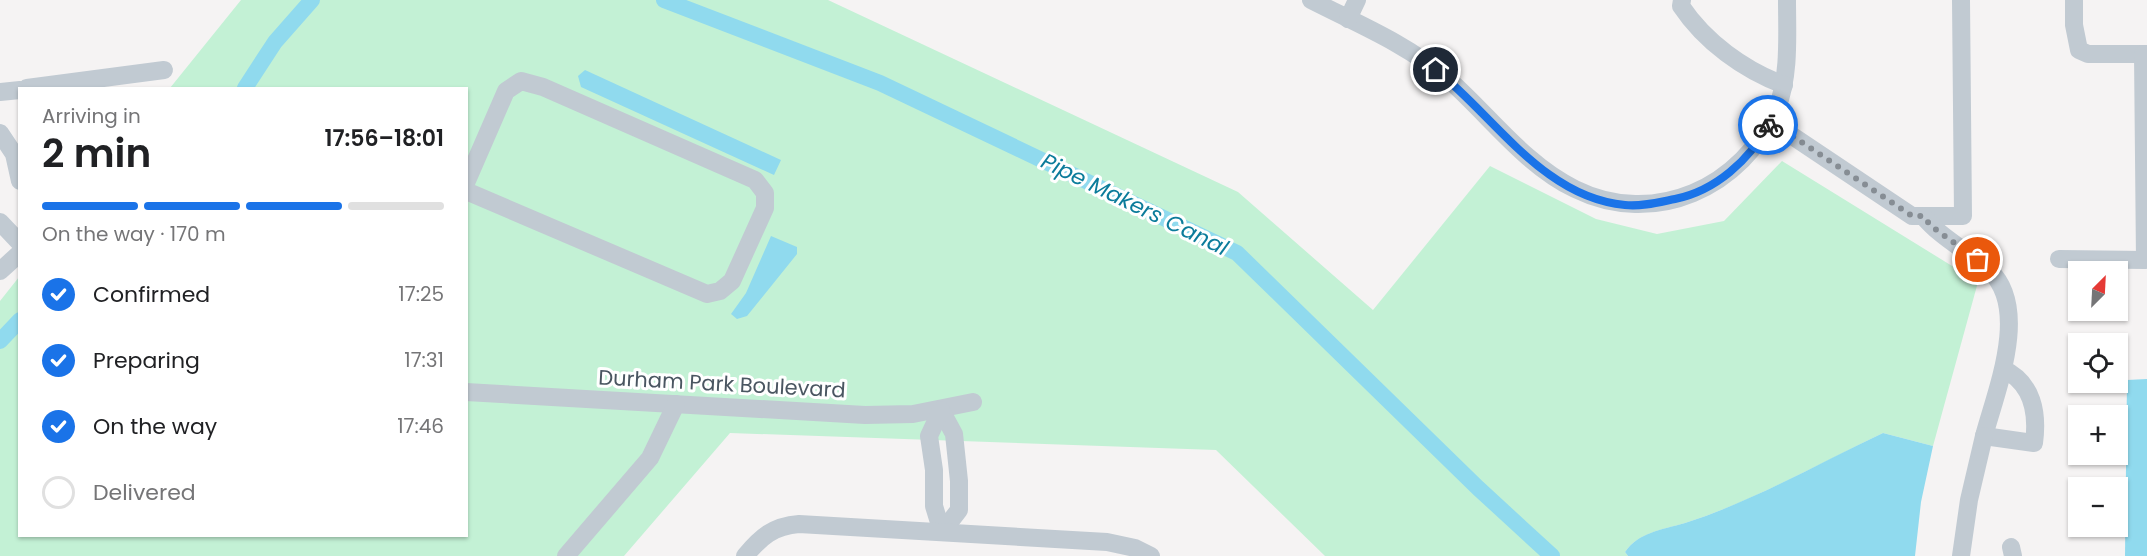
<!DOCTYPE html>
<html lang="en">
<head>
<meta charset="utf-8">
<style>
  :root { --surface:#fff; --page:#f6f6f6; --text:#202124; --muted:#757577; --line:#e0e0e0; --accent:#1a73e8 }
  body { margin:0; font-family:Poppins,sans-serif; background:var(--page); color:var(--text); height:100vh; display:flex; flex-direction:column; font-size:22px; white-space:nowrap }
  * { box-sizing:border-box; margin:0 }
  p { font-size:20px; color:var(--muted) }
  .icon { flex:none; width:33px; height:33px; fill:none; stroke:currentColor; stroke-width:2; stroke-linecap:round; stroke-linejoin:round }
  .map { position:relative; flex:1; overflow:hidden }
  .panel { position:absolute; left:18px; top:87px; width:450px; height:450px; display:flex; flex-direction:column; background:var(--surface); border-radius:0px; box-shadow:0 2px 4px #0004 }
  .panel>* { flex:none }
  .needle { width:39px; rotate:24deg }
  .controls { position:absolute; left:2068px; top:261px; display:grid; gap:12px }
  .controls a { display:grid; place-items:center; width:60px; height:60px; border-radius:0px; background:var(--surface); box-shadow:0 2px 4px #0004; font-size:30px }
  .pin { position:absolute; display:grid; place-items:center; width:51px; height:51px; color:#fff; margin:-26px; border:3px solid #fff; border-radius:50%; box-shadow:0 2px 6px #0007 }
  .courier { position:absolute; display:grid; place-items:center; width:60px; height:60px; margin:-30px; border:4px solid #1a73e8; border-radius:50%; background:#fff; color:#222; box-shadow:0 2px 8px #0007 }
  .head em { font-style:normal; font-weight:600 }
  .head div { display:flex; flex-direction:column-reverse }
  .head { display:flex; align-items:center; justify-content:space-between; height:102px; padding:0 24px }
  h1 { font-size:39px; font-weight:600; line-height:45px }
  .bar { display:grid; grid-template-columns:repeat(4,1fr); gap:9px 6px; align-content:center; height:72px; padding:0 24px }
  .bar i { height:8px; border-radius:4px; background:var(--line) }
  .bar .active { background:var(--accent) }
  .bar p { grid-column:span 4 }
  ol { padding:0 24px; list-style:none }
  li { display:flex; align-items:center; gap:18px; height:66px }
  li p { margin-inline-start:auto }
  li .icon { padding:6px; border-radius:50%; background:var(--accent); color:#fff; stroke-width:4 }
  li:last-child { color:var(--muted) }
  li i { width:33px; height:33px; border:3px solid var(--line); border-radius:50% }
  .map>svg:first-child { display:block }
  .green { fill:#c3f1d5 }
  .water { fill:#90daee }
  .lines { fill:none; stroke-linecap:round; stroke-linejoin:round }
  .canal { stroke:#90daee; stroke-width:16 }
  .minor { stroke:#c1cad2; stroke-width:18 }
  .done { stroke:#868d94; stroke-width:6; stroke-dasharray:0 10.8 }
  .route { stroke:#1a73e8; stroke-width:8 }
  .labels { text-anchor:middle; stroke-width:6; stroke-linejoin:round; paint-order:stroke }
  .street-label { font-size:21px; fill:#4a5661; stroke:#fff }
  .water-label { font-size:22px; font-style:italic; fill:#0c7c9b; stroke:#fff }
</style>
</head>
<body>
<div class="map">
<svg width="2147" height="556" viewBox="0 0 2147 556">
  <rect width="100%" height="100%" fill="#f5f3f3"/>
  <path class="green" d="M241,0h587l410,192 135,118 117,-144 106,53 61,15 67,-13 58,-60 196,121 -45,164 -50,-13c-65,31 -129,68 -198,90 -23,7 -46,9 -60,29l3,4h-303l-109,-106 -486,-17 -106,123h-624v-255l19,-24 1,259h446v-448h-296z"/>
  <g class="water">
    <polygon points="585,70 781,160 774,175 581,87 578,76"/>
    <polygon points="771,236 797,247 797,254 747,316 737,319 731,314 746,293"/>
    <polygon points="2147,379 2147,556 2125,556 2127,380"/>
    <path d="M1883,433l50,13 -12,56 -6,54h-287l-3,-4c14,-20 36,-22 60,-29 69,-22 132,-59 198,-90z"/>
  </g>
  <g class="lines">
    <g class="canal">
      <polyline points="664,0 880,83 1237,253 1478,488 1552,556"/>
      <polyline points="245,88 275,42 312,0"/>
      <polyline points="0,341 20,320"/>
    </g>
    <g class="minor">
      <path d="M1311,0c47,24 96,44 137,79 41,36 77,86 127,110 79,39 168,-1 202,-81 13,-33 10,-73 10,-108"/>
      <path d="M1682,0l-1,6c24,36 63,64 103,79"/>
      <polyline points="2074,0 2074,25 2079,50 2088,54 2147,54"/>
      <polyline points="1348,19 1357,0"/>
      <polyline points="27,88 164,70"/>
      <polyline points="0,92 20,90"/>
      <polyline points="1770,121 1912,216 1963,216 1961,0"/>
      <polyline points="0,133 14,154 20,181"/>
      <polyline points="466,183 506,91 521,81 543,87 755,180 765,193 765,208 732,281 720,291 707,294 466,191"/>
      <path d="M1923,216c18,22 45,35 67,55 40,38 6,120 -6,165l50,7c4,-30 -1,-60 -31,-74"/>
      <polyline points="0,222 20,243"/>
      <polyline points="2059,259 2145,260 2143,54"/>
      <polyline points="0,271 20,253"/>
      <polyline points="466,392 865,415 913,414 973,402"/>
      <polyline points="941,410 954,434 959,481 959,510 942,532"/>
      <polyline points="941,410 929,436 934,470 934,506 942,532"/>
      <polyline points="2011,547 2013,556"/>
      <polyline points="566,556 650,458 676,404"/>
      <path d="M745,556c16,-19 28,-30 54,-32l308,18 28,6 16,8"/>
      <polyline points="1961,556 1969,500 1984,436"/>
    </g>
  </g>
  <g class="lines">
    <polyline class="done" points="1768,125 1770,121 1912,216 1923,216 1931,226 1978,260"/>
    <path class="route" d="M1436,70c59,47 108,128 189,135 16,2 35,-3 50,-6 40,-8 75,-39 93,-74"/>
  </g>
  <g class="labels">
    <g class="street-label">
      <text transform="translate(722 384) rotate(3)" y="7">Durham Park Boulevard</text>
    </g>
    <g class="water-label">
      <text transform="translate(1135 204) rotate(26)" y="8">Pipe Makers Canal</text>
    </g>
  </g>
</svg>
<div class="controls">
<a><svg class="needle" viewBox="-14 -14 28 28"><path d="M0-13l5 13h-10z" fill="#e53935"/><path d="M0 13l5-13h-10z" fill="#757577"/></svg></a>
<a><svg class="icon" aria-label="locate" viewBox="0 0 24 24"><circle cx="12" cy="12" r="6"/><path d="M12 2v4M12 18v4M2 12h4M18 12h4"/></svg></a>
<a>+</a>
<a>−</a>
</div>
<div class="pin" style="left:1978px;top:260px;background:#ea580c"><svg class="icon" aria-label="bag" viewBox="0 0 24 24"><path d="M5 8h14l-1 12H6zM9 8a3 3 0 0 1 6 0"/></svg></div>
<div class="pin" style="left:1436px;top:70px;background:#1f2937"><svg class="icon" aria-label="home" viewBox="0 0 24 24"><path d="M3 11l9-7 9 7M6 9v11h12V9"/></svg></div>
<div class="courier" style="left:1768px;top:125px"><svg class="icon" aria-label="bike" viewBox="0 0 24 24"><circle cx="6" cy="16" r="4"/><circle cx="18" cy="16" r="4"/><path d="M6 16l4-8h5l3 8M10 8l3 8H6M13 5h3"/></svg></div>
<section class="panel">
<div class="head"><div><h1>2 min</h1><p>Arriving in</p></div><em>17:56–18:01</em></div>
<div class="bar"><i class="active"></i><i class="active"></i><i class="active"></i><i></i><p>On the way · 170 m</p></div>
<ol>
<li><svg class="icon" aria-label="check" viewBox="0 0 24 24"><path d="M5 12l5 5 9-10"/></svg>Confirmed<p>17:25</p></li>
<li><svg class="icon" aria-label="check" viewBox="0 0 24 24"><path d="M5 12l5 5 9-10"/></svg>Preparing<p>17:31</p></li>
<li><svg class="icon" aria-label="check" viewBox="0 0 24 24"><path d="M5 12l5 5 9-10"/></svg>On the way<p>17:46</p></li>
<li><i></i>Delivered</li>
</ol>
</section>
</div>
</body>
</html>
